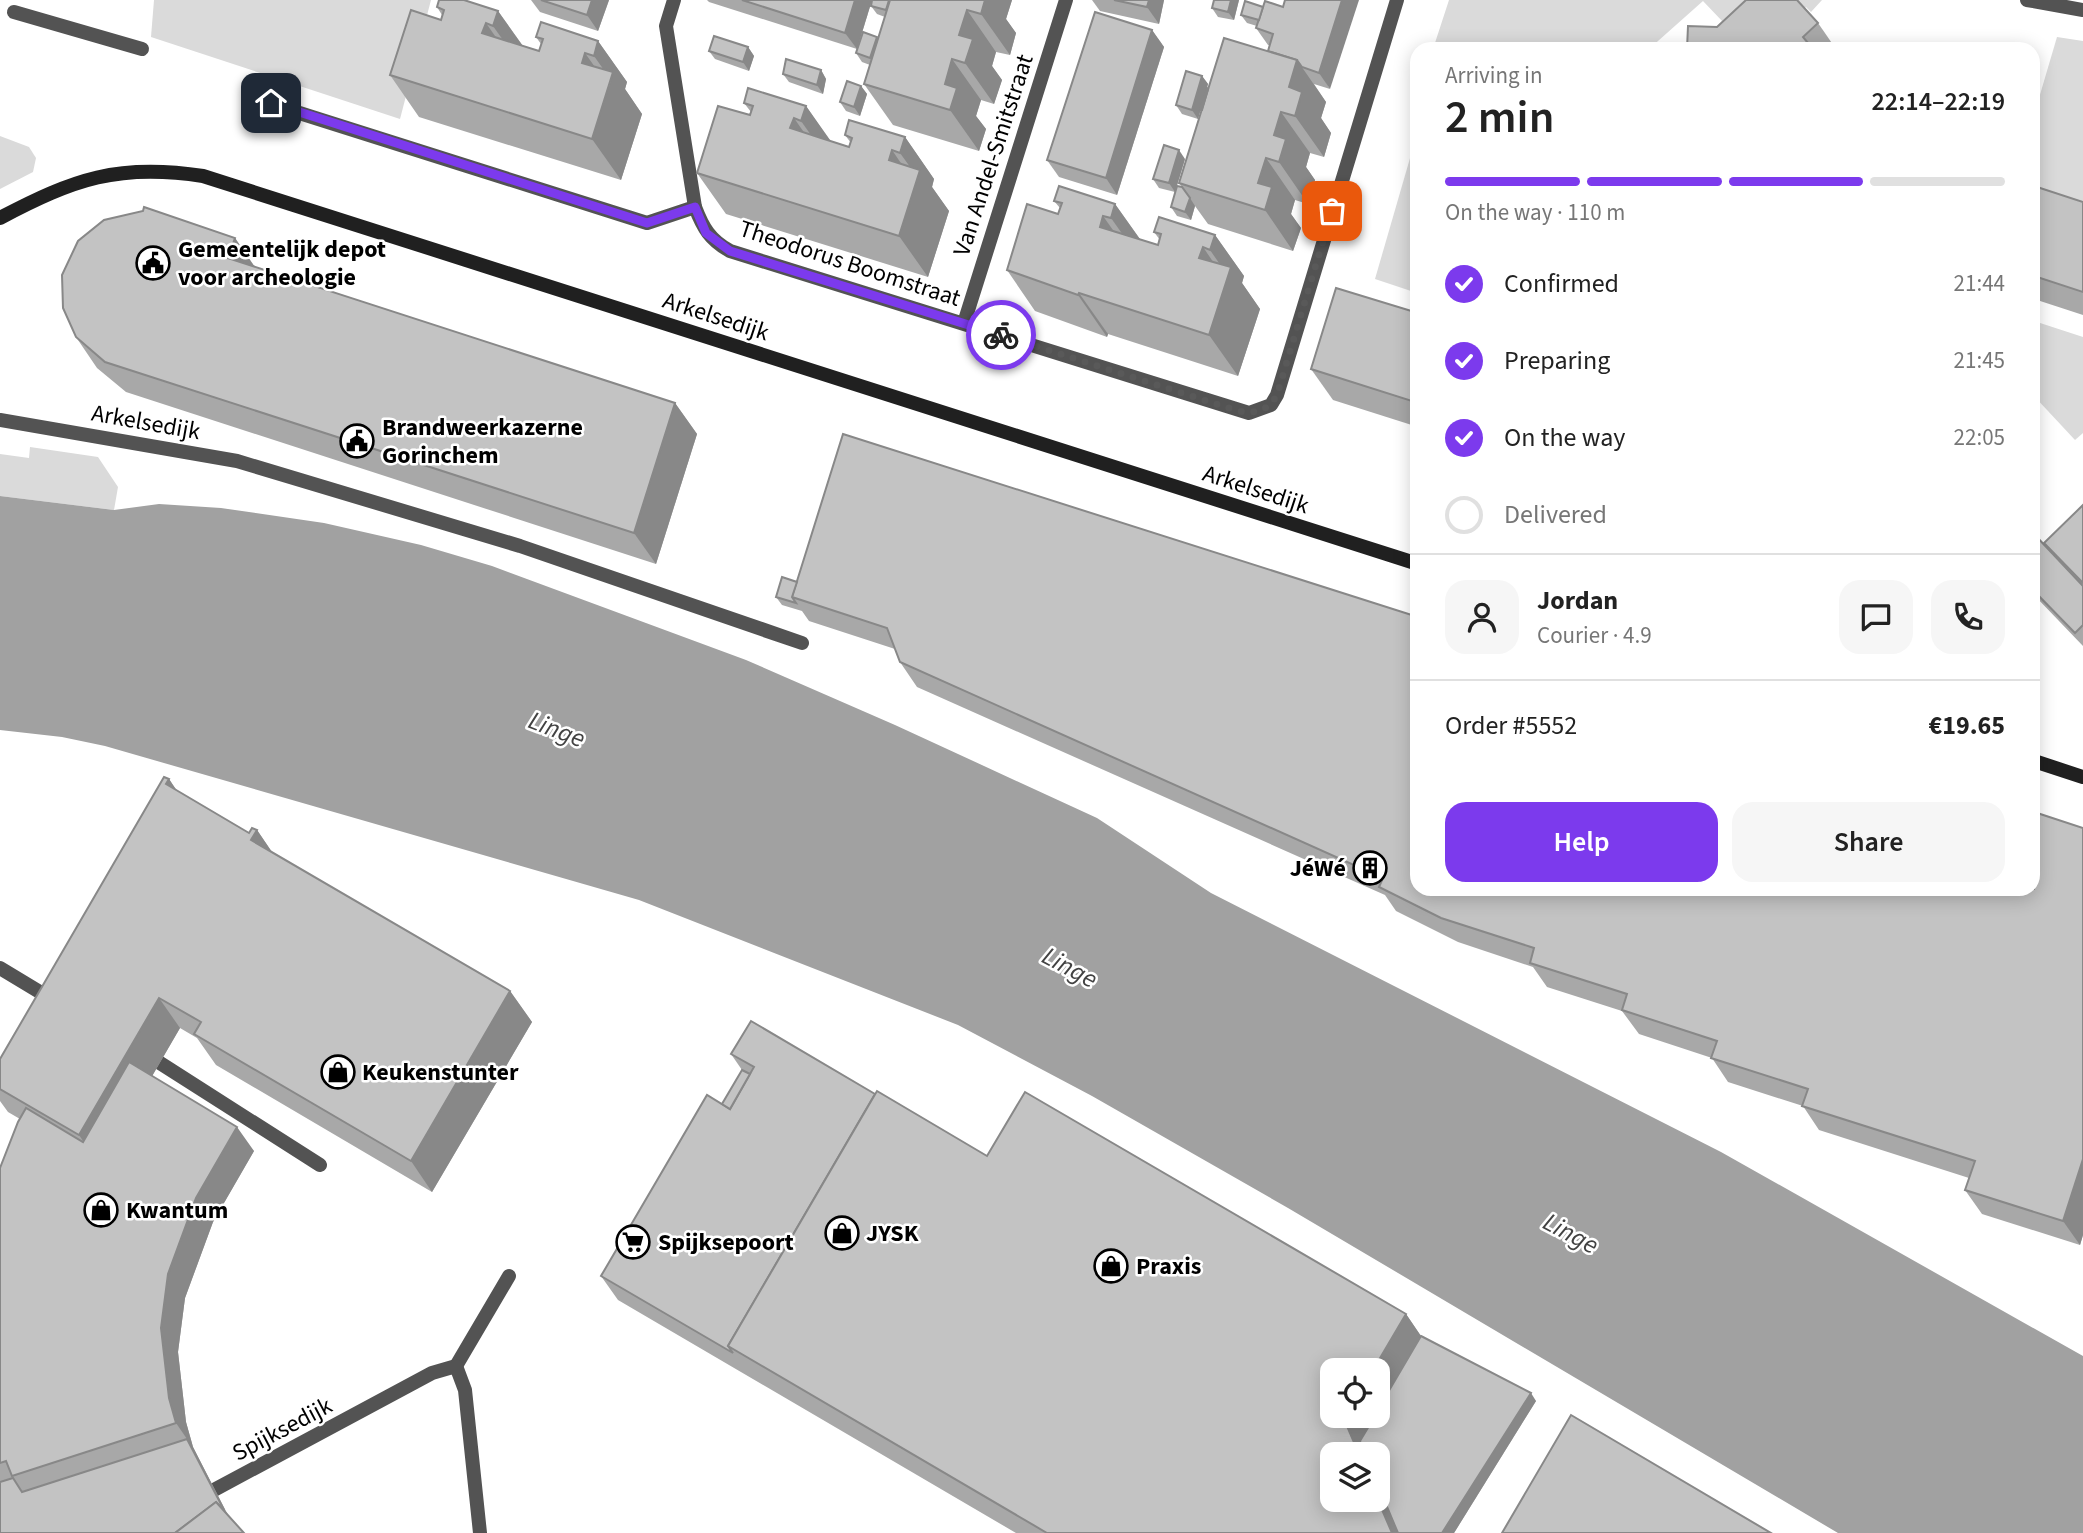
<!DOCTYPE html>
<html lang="en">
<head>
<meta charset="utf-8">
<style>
  :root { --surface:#fff; --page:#f6f6f6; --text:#222; --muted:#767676; --line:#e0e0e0; --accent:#7c3aed }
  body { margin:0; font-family:"Source Sans 3",sans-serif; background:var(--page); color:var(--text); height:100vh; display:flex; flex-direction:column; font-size:26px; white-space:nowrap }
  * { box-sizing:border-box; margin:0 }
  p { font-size:23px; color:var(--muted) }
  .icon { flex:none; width:38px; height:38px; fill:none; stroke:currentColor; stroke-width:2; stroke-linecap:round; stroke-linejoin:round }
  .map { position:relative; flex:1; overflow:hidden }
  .side { position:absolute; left:1410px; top:42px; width:630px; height:854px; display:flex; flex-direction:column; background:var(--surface); border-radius:21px; box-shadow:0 4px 18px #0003 }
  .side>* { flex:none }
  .controls { position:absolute; left:1320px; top:1358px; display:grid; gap:14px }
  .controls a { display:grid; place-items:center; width:70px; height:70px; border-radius:14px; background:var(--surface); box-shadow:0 4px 18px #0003; font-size:35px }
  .pin { position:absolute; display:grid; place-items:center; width:60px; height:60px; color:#fff; margin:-30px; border-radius:14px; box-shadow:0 4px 10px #0006 }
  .courier { position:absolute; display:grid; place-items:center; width:70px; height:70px; margin:-35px; border:5px solid #7c3aed; border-radius:50%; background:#fff; color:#222; box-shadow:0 2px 9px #0007 }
  .summary em { font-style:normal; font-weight:600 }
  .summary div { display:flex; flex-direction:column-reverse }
  .summary { display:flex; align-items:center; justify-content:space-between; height:119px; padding:0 35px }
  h1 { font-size:46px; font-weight:600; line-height:52px }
  .bar { display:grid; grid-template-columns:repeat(4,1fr); gap:10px 7px; align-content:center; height:84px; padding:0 35px }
  .bar i { height:9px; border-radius:5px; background:var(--line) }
  .bar .current { background:var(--accent) }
  .bar p { grid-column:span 4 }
  .line { display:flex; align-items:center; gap:18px; padding:0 35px; border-top:2px solid var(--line) }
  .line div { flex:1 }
  .round { display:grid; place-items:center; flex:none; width:74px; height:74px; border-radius:21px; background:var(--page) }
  ol { padding:0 35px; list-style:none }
  li { display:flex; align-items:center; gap:21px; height:77px }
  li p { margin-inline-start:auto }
  li .icon { padding:7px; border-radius:50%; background:var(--accent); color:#fff; stroke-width:4 }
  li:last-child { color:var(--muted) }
  li i { width:38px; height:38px; border:4px solid var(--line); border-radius:50% }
  .primary-button { display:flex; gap:14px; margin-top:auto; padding:14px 35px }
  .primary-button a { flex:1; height:80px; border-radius:21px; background:var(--accent); color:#fff; font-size:28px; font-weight:600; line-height:80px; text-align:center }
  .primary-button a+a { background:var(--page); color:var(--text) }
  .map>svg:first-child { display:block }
  .green { fill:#dadada }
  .water { fill:#a1a1a1 }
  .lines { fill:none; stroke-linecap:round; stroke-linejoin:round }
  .street { stroke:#535353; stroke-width:14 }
  .secondary { stroke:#202020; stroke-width:14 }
  .wall { fill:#a8a8a8 }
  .shaded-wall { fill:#888 }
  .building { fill:#c3c3c3; stroke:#888; stroke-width:2 }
  .done { stroke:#595959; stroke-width:7; stroke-dasharray:0 12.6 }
  .route { stroke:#7c3aed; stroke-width:9 }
  .labels { text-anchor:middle; stroke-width:5; stroke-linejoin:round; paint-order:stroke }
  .street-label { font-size:24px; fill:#000; stroke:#fff }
  .poi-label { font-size:24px; font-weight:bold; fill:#000; stroke:#fff; text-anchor:start }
  .water-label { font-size:26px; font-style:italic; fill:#424242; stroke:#fff }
</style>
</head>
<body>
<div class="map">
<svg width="2083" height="1533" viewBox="0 0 2083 1533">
  <rect width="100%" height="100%" fill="#fff"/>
  <g class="green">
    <polygon points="154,0 431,0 400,119 151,37"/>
    <polygon points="1449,0 1822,0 1811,12 1806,7 1790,21 1743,43 1703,1 1649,49 1433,49"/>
    <polygon points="2057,37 2083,41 2083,218 2034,202 2034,115"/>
    <polygon points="1417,134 1417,293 1375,279"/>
    <polygon points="0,136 29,147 36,158 33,172 0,189"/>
    <polygon points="2034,321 2083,337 2083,433 2075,440 2034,396"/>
    <polygon points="30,447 98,457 118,487 114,510 0,496 0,454 29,458"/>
  </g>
  <polygon class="water" points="0,496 114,510 159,504 221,508 324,523 421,545 492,566 746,660 895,725 1097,818 1211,893 1721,1152 2083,1356 2083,1533 1838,1533 1288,1208 1092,1096 958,1025 639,900 105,746 62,737 0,730"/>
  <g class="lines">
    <g class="street">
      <path d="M674,0l-8,26 29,181c8,21 15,33 35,44l519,162 22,-8 6,-10 120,-395"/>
      <polyline points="2027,0 2083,10"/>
      <polyline points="14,12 142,49"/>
      <polyline points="271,104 647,223 695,207"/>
      <polyline points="964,323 1066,0"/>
      <polyline points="0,420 237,461 520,546 802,643"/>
      <polyline points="0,968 53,1000"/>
      <polyline points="160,1063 320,1165"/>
      <polyline points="456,1366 509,1276"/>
      <polyline points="199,1498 432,1373 456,1366 465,1390 480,1533"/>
    </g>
    <g class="secondary">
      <path d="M0,218c74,-39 118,-55 203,-42l1215,388"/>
      <polyline points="2034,761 2083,777"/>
    </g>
  </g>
  <g class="wall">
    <polygon points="531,0 609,0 598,31 540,12"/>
    <polygon points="707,0 872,0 857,49 709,2"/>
    <polygon points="1012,0 1006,19 1016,33 1010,55 996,52 992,66 1002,80 994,104 981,100 976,116 986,129 979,151 893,125 864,84 870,65 862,62 856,53 878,39 885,17 877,14 871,6"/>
    <polygon points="1092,0 1164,0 1159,24 1100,11"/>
    <polygon points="1239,0 1234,20 1218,17 1212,8"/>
    <polygon points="437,7 498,11 523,46 539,51 541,44 536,37 598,41 627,82 625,89 642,114 621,180 419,117 390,75 441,20 442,15"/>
    <polygon points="1263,7 1283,7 1330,89 1314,84 1326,102 1321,118 1331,133 1324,157 1310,153 1306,167 1315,180 1308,204 1295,200 1291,214 1301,228 1293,251 1208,224 1195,206 1191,220 1177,216 1171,207 1182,187 1179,183 1208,89 1268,51 1270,45 1268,45 1256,28 1257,26 1247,23 1241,15"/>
    <polygon points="1818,23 1836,49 1687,49"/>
    <polygon points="1152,30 1164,47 1117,195 1059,177 1047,160"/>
    <polygon points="748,47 754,56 749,71 715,59 709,51"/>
    <polygon points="821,70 826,79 823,94 789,82 783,74"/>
    <polygon points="1202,76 1208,84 1198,119 1182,114 1176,105"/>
    <polygon points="861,86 867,94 860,116 846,111 840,102"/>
    <polygon points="744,103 806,106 830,141 849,147 851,143 845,135 905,137 934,179 932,187 949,211 928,277 726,214 697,173 750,115 751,112"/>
    <polygon points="1185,159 1175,192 1159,188 1153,179"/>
    <polygon points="2034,186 2083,202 2083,315 2034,299"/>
    <polygon points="1054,201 1115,204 1140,239 1158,245 1160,240 1154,232 1215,235 1244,276 1242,283 1260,309 1238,376 1108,334 1107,337 1035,311 1007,270 1058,214 1060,208"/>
    <polygon points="235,238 255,267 675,403 697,434 656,564 126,392 97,368 76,337"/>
    <polygon points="1418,313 1418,427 1333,400 1311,369"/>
    <polygon points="2083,505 2083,646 2035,596 2034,597 2034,534 2052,554 2044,543"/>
    <polygon points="797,582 2083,828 2083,1235 2080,1245 1982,1214 1965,1190 1969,1178 1819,1130 1803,1106 1728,1082 1712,1058 1639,1034 1622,1011 1547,987 1533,967 1458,942 1396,911 1385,895 917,687 900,662 895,649 809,621 802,611 782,605 776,597"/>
    <polygon points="169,779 176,790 249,833 257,830 272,852 510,991 532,1022 432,1192 216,1065 197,1038 180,1028 152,1076 254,1151 213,1222 185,1298 178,1352 186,1422 193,1447 228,1515 240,1529 0,1533 0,1168 20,1119 8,1112 0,1101 0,1059"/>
    <polygon points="731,1054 875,1094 987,1156 1406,1314 1421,1336 1536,1401 1454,1533 1016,1533 618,1300 601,1276 722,1104 742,1070"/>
  </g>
  <g class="shaded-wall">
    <polygon points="592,0 609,0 598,31 587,15"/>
    <polygon points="855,0 872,0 857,49 845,33"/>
    <polygon points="983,0 1012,0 1006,19 1016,33 1010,55 981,14"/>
    <polygon points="1149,0 1164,0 1159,24 1147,7"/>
    <polygon points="1231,0 1239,0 1234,20 1228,12"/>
    <polygon points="1342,0 1359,0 1330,89 1319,73"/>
    <polygon points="967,10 996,52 992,66 1002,80 994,104 965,63 959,35"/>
    <polygon points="498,11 527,52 522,67 493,26"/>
    <polygon points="486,23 515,65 482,33"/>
    <polygon points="1152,30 1164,47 1117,195 1106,178"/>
    <polygon points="877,37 883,45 876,67 870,58"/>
    <polygon points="598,41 627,82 625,89 642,114 621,180 592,139 582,63 585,53 609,87 611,80 594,56"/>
    <polygon points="748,47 754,56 749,71 743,62"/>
    <polygon points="952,59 981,100 976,116 986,129 979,151 950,110 945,84"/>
    <polygon points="1297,60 1326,102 1321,118 1331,133 1324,157 1295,116 1289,87"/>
    <polygon points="821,70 826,79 823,94 817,85"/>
    <polygon points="1202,76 1208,84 1198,119 1192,110"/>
    <polygon points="861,86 867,94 860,116 854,107"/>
    <polygon points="806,106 835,147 830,162 801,121"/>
    <polygon points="1281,112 1310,153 1306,167 1315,180 1308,204 1279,162 1274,135"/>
    <polygon points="794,118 823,160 790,128"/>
    <polygon points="905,137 934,179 932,187 949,211 928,277 899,236 889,160 892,150 915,184 918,178 900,153"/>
    <polygon points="1179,150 1185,159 1175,192 1169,183"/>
    <polygon points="1266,158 1295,200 1291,214 1301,228 1293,251 1265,210 1258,183"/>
    <polygon points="1190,198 1195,206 1191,220 1185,212"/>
    <polygon points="1115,204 1144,245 1140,259 1111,218"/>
    <polygon points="1103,216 1132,257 1100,227"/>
    <polygon points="1215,235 1244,276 1242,283 1260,309 1238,376 1209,335 1199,258 1203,247 1226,281 1228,276 1210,250"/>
    <polygon points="235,238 256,269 228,258"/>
    <polygon points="1079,293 1108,334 1107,337 1078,295"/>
    <polygon points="675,403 697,434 656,564 634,533"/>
    <polygon points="169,779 190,810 166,784"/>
    <polygon points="257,830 278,861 251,840"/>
    <polygon points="510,991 532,1022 432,1192 411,1161"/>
    <polygon points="159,998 180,1028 100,1166 79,1135"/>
    <polygon points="237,1127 254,1151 213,1222 185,1298 178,1352 186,1422 193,1447 233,1526 227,1517 187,1439 176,1423 169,1398 161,1328 168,1274 196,1198"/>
    <polygon points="2083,1159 2083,1235 2080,1245 2063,1221"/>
    <polygon points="1406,1314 1427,1345 1368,1454 1359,1454 1344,1419 1346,1416 1377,1416 1377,1370 1373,1370"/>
    <polygon points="1531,1393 1536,1401 1454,1533 1442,1533"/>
    <polygon points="1377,1477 1401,1533 1392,1533 1377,1498"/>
  </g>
  <g class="building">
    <polygon points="439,0 464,0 498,11 493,26 486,23 482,33 539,51 543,39 536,37 541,22 598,41 594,56 585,53 582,63 613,72 592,139 390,75 411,10 441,20 444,10 437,7"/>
    <polygon points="541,0 592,0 587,15"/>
    <polygon points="742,0 855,0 845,33"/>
    <polygon points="872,0 889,0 886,10 871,6"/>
    <polygon points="890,0 985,0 981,14 967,10 959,35 973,39 965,63 952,59 945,84 957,88 950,110 864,84"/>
    <polygon points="1114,0 1149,0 1147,7"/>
    <polygon points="1214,0 1231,0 1228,12 1212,8"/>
    <polygon points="1285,0 1342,0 1319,73 1302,67 1297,60 1268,51 1273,34 1256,28 1265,1 1283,7"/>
    <polygon points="1746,0 1797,0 1818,23 1803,37 1813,49 1687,49 1688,26 1717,27"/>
    <polygon points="1245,1 1263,7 1259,20 1241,15"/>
    <polygon points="1095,12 1152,30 1106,178 1047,160"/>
    <polygon points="863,32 877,37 870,58 856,53"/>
    <polygon points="714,36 748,47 743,62 709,51"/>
    <polygon points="1224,38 1297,60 1289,87 1302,92 1295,116 1281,112 1274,135 1286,139 1279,162 1266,158 1258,183 1272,187 1265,210 1179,183"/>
    <polygon points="786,59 821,70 817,85 783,74"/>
    <polygon points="1186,71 1202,76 1192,110 1176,105"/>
    <polygon points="847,81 861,86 854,107 840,102"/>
    <polygon points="748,88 806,106 801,121 794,118 790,128 821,138 849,147 852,138 845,135 849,120 905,137 900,153 892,150 889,160 920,170 899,236 697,173 718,106 750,115 753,106 744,103"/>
    <polygon points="1207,88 1208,89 1202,110 1200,110"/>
    <polygon points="1164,145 1179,150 1169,183 1153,179"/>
    <polygon points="1059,186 1115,204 1111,218 1103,216 1100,227 1158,245 1161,234 1154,232 1159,217 1215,235 1210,250 1203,247 1199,258 1231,267 1209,335 1079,293 1078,295 1007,270 1027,204 1058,214 1062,203 1054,201"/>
    <polygon points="1177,186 1182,187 1190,198 1185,212 1171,207"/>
    <polygon points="2034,186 2083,202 2083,292 2034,276"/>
    <polygon points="144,207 235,238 228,258 675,403 634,533 105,362 76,337 63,308 62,275 78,241 104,220 143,211"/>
    <polygon points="1336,288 1418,313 1418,403 1311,369"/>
    <polygon points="843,434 1418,617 1418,889 2034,889 2034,812 2083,828 2083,1159 2063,1221 1965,1190 1975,1161 1802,1106 1808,1089 1711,1058 1717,1041 1622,1010 1627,994 1530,963 1534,948 1441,918 1379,887 1383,878 900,662 887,628 792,597"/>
    <polygon points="2083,505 2083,583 2044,543"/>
    <polygon points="2034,534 2083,586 2083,625 2075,633 2034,591"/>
    <polygon points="782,577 797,582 792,597 796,603 776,597"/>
    <polygon points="164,777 169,779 166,784 249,833 252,828 257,830 251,840 510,991 411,1161 194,1034 201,1022 159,998 79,1135 0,1089 0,1059"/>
    <polygon points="751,1021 875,1094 728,1346 733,1353 601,1276 707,1095 730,1109 754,1067 731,1054"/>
    <polygon points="129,1062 237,1127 196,1198 168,1274 161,1328 169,1398 176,1423 12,1476 6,1461 0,1463 0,1168 18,1122 26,1108 83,1142"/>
    <polygon points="742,1070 750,1074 730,1109 722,1104"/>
    <polygon points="877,1091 987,1156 1025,1092 1406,1314 1373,1370 1332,1370 1332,1416 1346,1416 1344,1419 1359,1454 1332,1454 1332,1500 1377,1500 1377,1498 1392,1533 1047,1533 728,1346"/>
    <polygon points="1421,1336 1531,1393 1442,1533 1398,1533 1377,1483 1377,1454 1365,1454 1360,1441 1375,1416 1377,1416 1377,1411"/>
    <polygon points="1571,1415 1771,1533 1502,1533"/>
    <polygon points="187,1439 224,1510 216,1502 175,1533 0,1533 0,1482 13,1478 22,1492"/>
    <polygon points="216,1502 244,1533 175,1533"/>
  </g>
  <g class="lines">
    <path class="done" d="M1001,335l237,76c18,3 30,0 39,-16l55,-184"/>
    <polyline class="route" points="271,103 647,223 695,207 706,233 730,251 1001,335"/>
  </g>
  <defs>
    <symbol id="civic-ring" viewBox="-11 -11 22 22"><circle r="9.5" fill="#fff" stroke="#000" stroke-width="1.5"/><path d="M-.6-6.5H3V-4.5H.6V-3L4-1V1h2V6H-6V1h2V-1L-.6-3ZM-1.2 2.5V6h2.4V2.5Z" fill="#000"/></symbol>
    <symbol id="building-ring" viewBox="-11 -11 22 22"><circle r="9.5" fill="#fff" stroke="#000" stroke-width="1.5"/><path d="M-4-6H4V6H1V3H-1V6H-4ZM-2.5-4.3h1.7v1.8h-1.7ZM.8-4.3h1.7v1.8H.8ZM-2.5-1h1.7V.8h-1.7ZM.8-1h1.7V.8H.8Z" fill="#000"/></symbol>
    <symbol id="shop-ring" viewBox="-11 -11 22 22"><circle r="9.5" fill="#fff" stroke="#000" stroke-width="1.5"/><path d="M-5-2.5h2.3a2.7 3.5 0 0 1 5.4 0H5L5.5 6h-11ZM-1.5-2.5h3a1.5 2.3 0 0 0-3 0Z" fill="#000"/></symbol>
    <symbol id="supermarket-ring" viewBox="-11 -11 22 22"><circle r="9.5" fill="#fff" stroke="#000" stroke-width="1.5"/><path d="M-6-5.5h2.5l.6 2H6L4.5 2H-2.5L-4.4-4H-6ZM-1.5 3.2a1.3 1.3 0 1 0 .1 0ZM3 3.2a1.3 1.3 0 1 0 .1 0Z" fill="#000"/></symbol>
  </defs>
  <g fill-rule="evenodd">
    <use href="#civic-ring" x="134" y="244" width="38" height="38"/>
    <use href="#civic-ring" x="338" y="422" width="38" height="38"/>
    <use href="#building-ring" x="1351" y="849" width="38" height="38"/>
    <use href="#shop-ring" x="319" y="1053" width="38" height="38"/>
    <use href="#shop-ring" x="82" y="1191" width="38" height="38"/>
    <use href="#shop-ring" x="823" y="1214" width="38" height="38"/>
    <use href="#supermarket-ring" x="614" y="1223" width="38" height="38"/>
    <use href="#shop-ring" x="1092" y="1247" width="38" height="38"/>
  </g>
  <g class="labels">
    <g class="street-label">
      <text transform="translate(993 155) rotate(-72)" y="8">Van Andel-Smitstraat</text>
      <text transform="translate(850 263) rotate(18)" y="8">Theodorus Boomstraat</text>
      <text transform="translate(716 316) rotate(18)" y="8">Arkelsedijk</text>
      <text transform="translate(146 422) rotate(10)" y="8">Arkelsedijk</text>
      <text transform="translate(1256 489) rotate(18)" y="8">Arkelsedijk</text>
      <text transform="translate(282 1429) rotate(-28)" y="8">Spijksedijk</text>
    </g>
    <g class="poi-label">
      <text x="178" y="257">Gemeentelijk depot<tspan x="178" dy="28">voor archeologie</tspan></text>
      <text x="382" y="435">Brandweerkazerne<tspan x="382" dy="28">Gorinchem</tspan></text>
      <text x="1346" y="876" text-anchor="end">JéWé</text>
      <text x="362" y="1080">Keukenstunter</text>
      <text x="126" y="1218">Kwantum</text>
      <text x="866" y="1241">JYSK</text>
      <text x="658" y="1250">Spijksepoort</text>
      <text x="1136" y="1274">Praxis</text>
    </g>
    <g class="water-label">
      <text transform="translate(557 729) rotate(21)" y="9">Linge</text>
      <text transform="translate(1070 967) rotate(28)" y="9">Linge</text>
      <text transform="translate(1571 1233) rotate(28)" y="9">Linge</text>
    </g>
  </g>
</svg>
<div class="controls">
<a><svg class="icon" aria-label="locate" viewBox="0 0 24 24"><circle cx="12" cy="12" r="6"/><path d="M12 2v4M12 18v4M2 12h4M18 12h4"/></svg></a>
<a><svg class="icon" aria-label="layers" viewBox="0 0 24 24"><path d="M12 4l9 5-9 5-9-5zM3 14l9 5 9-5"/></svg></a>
</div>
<div class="pin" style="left:1332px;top:211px;background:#ea580c"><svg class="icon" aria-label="bag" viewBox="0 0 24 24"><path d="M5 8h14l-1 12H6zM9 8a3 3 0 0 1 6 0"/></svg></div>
<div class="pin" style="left:271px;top:103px;background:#1f2937"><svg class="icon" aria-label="home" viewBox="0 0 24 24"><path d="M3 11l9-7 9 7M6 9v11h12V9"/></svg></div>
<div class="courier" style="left:1001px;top:335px"><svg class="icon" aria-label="bike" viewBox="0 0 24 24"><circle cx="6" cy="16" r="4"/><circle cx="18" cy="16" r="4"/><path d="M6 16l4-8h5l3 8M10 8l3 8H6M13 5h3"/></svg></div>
<section class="side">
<div class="summary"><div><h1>2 min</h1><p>Arriving in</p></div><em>22:14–22:19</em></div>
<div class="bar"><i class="current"></i><i class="current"></i><i class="current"></i><i></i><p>On the way · 110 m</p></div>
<ol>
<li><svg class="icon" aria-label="check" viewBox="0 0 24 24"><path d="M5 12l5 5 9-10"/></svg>Confirmed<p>21:44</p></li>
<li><svg class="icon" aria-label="check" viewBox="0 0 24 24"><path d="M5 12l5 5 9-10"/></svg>Preparing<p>21:45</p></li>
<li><svg class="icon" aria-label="check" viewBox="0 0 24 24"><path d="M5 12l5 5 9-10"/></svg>On the way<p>22:05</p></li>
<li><i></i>Delivered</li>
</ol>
<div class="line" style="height:126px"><a class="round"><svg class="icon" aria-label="person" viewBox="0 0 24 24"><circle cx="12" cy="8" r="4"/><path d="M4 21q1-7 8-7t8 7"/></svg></a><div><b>Jordan</b><p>Courier · 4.9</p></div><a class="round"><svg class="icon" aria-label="chat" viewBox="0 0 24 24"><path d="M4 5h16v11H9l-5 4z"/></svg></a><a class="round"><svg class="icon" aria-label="phone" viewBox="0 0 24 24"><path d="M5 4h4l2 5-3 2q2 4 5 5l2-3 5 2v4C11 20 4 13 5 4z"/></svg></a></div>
<div class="line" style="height:91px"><div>Order #5552</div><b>€19.65</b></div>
<div class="primary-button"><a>Help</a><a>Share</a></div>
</section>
</div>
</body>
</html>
